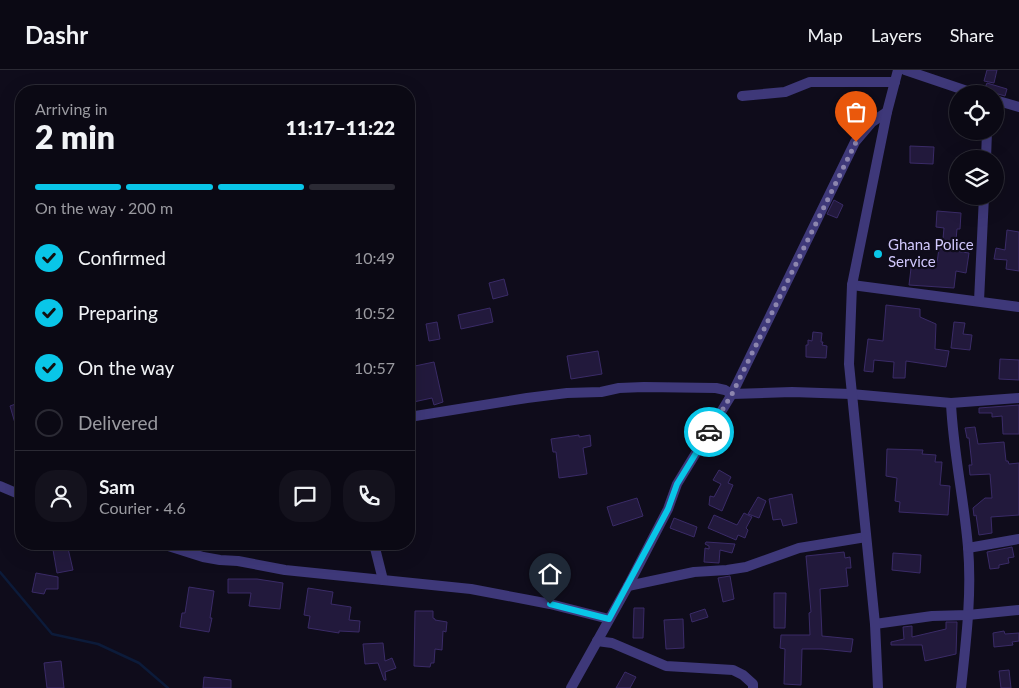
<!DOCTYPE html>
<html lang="en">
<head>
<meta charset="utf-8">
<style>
  :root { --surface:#0b0914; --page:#14121d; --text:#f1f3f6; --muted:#9a9aa0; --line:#2b2a34; --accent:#09c6e8 }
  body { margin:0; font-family:Lato,sans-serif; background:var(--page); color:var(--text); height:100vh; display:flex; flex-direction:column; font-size:19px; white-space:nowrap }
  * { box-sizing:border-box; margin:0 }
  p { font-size:16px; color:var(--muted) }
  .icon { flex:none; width:28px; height:28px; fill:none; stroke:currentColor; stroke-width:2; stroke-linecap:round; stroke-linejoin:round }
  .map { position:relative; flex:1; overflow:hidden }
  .drawer { position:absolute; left:15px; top:15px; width:400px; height:465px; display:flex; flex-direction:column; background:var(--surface); border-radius:20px; box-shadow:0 5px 20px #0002,0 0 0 1px var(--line) }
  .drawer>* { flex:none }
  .controls { position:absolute; left:949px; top:15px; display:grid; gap:10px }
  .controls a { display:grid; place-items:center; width:55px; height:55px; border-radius:50%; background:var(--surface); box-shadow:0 5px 20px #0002,0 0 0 1px var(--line); font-size:25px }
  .pin { position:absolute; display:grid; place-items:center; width:42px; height:42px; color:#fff; margin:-51px -21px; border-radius:50% 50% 50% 0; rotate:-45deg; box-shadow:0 0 5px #0007 }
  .pin .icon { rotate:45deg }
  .courier { position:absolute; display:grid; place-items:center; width:50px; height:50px; margin:-25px; border:4px solid #09c6e8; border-radius:50%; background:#fff; color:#222; box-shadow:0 1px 6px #0007 }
  .summary em { font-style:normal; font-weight:800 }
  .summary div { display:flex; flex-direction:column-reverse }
  .summary { display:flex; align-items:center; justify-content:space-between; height:85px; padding:0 20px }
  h1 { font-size:32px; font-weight:800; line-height:38px }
  .bar { display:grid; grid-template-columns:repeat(4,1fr); gap:8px 5px; align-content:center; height:60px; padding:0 20px }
  .bar i { height:6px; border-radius:4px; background:var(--line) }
  .bar .on { background:var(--accent) }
  .bar p { grid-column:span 4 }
  .line { display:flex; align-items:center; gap:12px; padding:0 20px; border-top:1px solid var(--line) }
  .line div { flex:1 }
  .round { display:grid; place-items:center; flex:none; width:52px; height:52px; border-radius:20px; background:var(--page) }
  ol { padding:0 20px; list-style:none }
  li { display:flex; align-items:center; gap:15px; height:55px }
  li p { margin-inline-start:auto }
  li .icon { padding:5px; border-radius:50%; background:var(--accent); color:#111; stroke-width:4 }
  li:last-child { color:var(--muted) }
  li i { width:28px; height:28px; border:2px solid var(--line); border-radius:50% }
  header { display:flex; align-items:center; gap:30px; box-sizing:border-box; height:70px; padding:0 25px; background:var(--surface); border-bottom:1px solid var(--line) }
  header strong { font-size:24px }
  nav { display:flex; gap:28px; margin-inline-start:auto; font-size:18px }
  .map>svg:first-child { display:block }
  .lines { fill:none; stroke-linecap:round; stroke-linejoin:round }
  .stream { stroke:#0c1b3a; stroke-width:2.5 }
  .building { fill:#22193c; stroke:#3a2b67 }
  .minor { stroke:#3e3879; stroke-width:10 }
  .done { stroke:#8d86ae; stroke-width:5; stroke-dasharray:0 9 }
  .route { stroke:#09c6e8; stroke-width:6 }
  .poi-dot { fill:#09c6e8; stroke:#0f0c1b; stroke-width:2 }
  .labels { text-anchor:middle; stroke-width:4.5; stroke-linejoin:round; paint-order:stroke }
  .poi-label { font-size:15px; fill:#d1c8fd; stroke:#0f0c1b; text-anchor:start }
</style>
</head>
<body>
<header>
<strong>Dashr</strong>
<nav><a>Map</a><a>Layers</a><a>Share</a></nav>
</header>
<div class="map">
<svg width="1019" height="618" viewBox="0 0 1019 618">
  <rect width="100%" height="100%" fill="#0f0c1b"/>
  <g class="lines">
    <polyline class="stream" points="0,502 52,564 98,574 139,593 168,618"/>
  </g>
  <g class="building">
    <polygon points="987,0 997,0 994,13 984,11"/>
    <polygon points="987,13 1007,19 1005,26 984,20"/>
    <polygon points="910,76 934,77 933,94 910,93"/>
    <polygon points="834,130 843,135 837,148 827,144"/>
    <polygon points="937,141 961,143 960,159 957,159 955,181 969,183 966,203 956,201 954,218 909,215 912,190 937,193 939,178 942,179 944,158 936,157"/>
    <polygon points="1007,160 1019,162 1019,201 1006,199 1007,190 994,189 996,178 1005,180"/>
    <polygon points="504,209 508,225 493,229 489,213"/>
    <polygon points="886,235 920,239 920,247 936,254 935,279 949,281 946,297 906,291 905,308 893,308 894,292 874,290 873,302 864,301 868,269 883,271"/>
    <polygon points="490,238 493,252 461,259 458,245"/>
    <polygon points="437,252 440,269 429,271 426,254"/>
    <polygon points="954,252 965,253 963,264 972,265 970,280 951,278"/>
    <polygon points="813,262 822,263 821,272 823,272 822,275 827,276 826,288 806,287 806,275 808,275 808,270 812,271"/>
    <polygon points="598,281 602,304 571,309 567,286"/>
    <polygon points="1000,289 1019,290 1019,310 999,309"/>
    <polygon points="434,292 443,332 434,335 432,328 409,333 409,303 412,303 410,297"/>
    <polygon points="21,332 21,366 19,367 10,336"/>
    <polygon points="1019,335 1019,364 1003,364 1002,346 992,347 992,343 979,343 979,338"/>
    <polygon points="975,357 978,374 1004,372 1006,391 1008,391 1009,394 1019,393 1019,445 991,447 992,463 979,465 976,445 974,446 973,438 985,428 992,428 990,404 970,405 969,395 972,395 969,368 967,368 965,358"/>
    <polygon points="579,365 579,367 590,365 591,376 583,378 587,404 559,408 556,382 553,382 551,369"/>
    <polygon points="887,379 923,380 922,384 936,385 935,392 942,392 940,415 950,416 948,445 899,442 900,432 895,431 897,408 886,406"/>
    <polygon points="719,400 731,407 728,413 733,415 722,441 709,435 710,426 714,427 721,414 713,410"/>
    <polygon points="792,424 797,453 783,456 781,449 773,450 769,429"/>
    <polygon points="758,427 766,431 759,448 748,444"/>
    <polygon points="637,428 643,446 613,456 607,437"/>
    <polygon points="744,443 752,447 746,458 748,460 745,468 738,465 736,470 708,458 714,445 737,455"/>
    <polygon points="674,448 697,457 694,467 670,458"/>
    <polygon points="706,472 721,473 735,474 732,483 720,480 719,493 704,492 705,478 709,479 709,476 705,474"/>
    <polygon points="52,474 67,474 73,500 57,503"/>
    <polygon points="1012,477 1014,487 1008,488 1009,493 999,495 999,498 990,499 987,482"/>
    <polygon points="844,482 845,488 850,487 851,498 846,498 848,516 820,519 822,566 853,569 851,582 822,579 802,579 801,615 784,614 785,579 780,578 781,565 810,565 809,543 811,542 806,486"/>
    <polygon points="893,483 921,485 920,503 892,500"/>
    <polygon points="36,503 58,507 58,519 46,519 44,524 32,522"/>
    <polygon points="730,506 734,529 723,532 718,508"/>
    <polygon points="228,509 257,509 283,513 280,539 249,536 251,523 228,523"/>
    <polygon points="189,517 214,521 210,548 212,548 209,562 180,557 182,543 185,543"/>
    <polygon points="308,518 333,522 331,534 351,537 349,550 360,551 359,562 339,561 339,563 308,558 310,546 304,545"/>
    <polygon points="774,523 786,523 785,558 774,558"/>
    <polygon points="634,538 644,538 643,568 633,568"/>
    <polygon points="705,539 708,547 692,552 690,544"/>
    <polygon points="415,541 433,541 433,548 435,549 435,550 447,552 446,562 443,561 442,580 435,579 434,593 431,593 430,597 414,596"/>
    <polygon points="683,549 684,578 666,579 664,550"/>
    <polygon points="946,552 957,552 956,584 925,591 922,575 891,575 891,572 904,569 903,557 912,556 912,567 946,559"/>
    <polygon points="1004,561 1005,564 1019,563 1019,571 1012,572 1013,575 994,577 993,563"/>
    <polygon points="383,573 385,591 392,588 396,598 385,602 386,610 384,610 378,593 365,594 363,574"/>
    <polygon points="61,591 64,618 47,618 44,593"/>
    <polygon points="1009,600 1011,618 1001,618 999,601"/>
    <polygon points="625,602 636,607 630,618 616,618"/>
    <polygon points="204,607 231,610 231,618 203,618"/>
  </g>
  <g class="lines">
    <g class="minor">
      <polyline points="905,0 976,24"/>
      <polyline points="742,26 785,22 810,12 895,12"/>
      <polyline points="995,30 1019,37"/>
      <polyline points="986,89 987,61"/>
      <polyline points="852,215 1019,237"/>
      <polyline points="979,231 984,126"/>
      <path d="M951,333c2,48 13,96 17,144 4,47 -2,94 -7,141"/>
      <polyline points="409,347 527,328 567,323 601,322 619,318 644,317 716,318 725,320 732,324 792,322 851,324 951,333 1019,328"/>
      <polyline points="0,416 21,425"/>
      <polyline points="162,474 203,487 220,490 238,491 285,500 471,519 550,534 609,549"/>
      <polyline points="374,474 383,510"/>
      <polyline points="968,478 1019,469"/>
      <polyline points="628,516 694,502 727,500 746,497 799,478 866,467"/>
      <polyline points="875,554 932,546 968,545 1019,540"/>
      <polyline points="597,571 612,573 666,596 733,600 743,605 753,614 753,618"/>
      <polyline points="571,618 628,516 668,439 677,414 732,324 855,72 872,52 887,42"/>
      <polyline points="878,618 875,554 849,294 852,215 887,42 898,0"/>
    </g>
  </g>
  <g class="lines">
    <polyline class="done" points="709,362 732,324 856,72"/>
    <polyline class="route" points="550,534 609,549 668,439 677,414 709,362"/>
  </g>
  <circle class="poi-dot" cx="878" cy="184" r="5"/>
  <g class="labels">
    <g class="poi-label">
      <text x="888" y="180">Ghana Police<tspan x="888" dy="17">Service</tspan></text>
    </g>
  </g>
</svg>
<div class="controls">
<a><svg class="icon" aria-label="locate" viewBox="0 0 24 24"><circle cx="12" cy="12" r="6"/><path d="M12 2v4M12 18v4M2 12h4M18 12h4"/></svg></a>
<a><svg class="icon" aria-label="layers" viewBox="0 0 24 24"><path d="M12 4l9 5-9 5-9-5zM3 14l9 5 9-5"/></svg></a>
</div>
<div class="pin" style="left:856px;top:72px;background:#ea580c"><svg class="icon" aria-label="bag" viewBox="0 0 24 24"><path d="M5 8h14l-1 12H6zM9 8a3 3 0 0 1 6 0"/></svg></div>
<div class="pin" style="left:550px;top:534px;background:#1f2937"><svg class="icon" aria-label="home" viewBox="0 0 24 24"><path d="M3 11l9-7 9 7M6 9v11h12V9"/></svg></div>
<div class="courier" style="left:709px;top:362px"><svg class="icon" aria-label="car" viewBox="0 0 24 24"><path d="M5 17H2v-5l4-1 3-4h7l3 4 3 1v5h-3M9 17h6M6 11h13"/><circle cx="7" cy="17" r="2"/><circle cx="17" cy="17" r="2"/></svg></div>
<section class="drawer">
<div class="summary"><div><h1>2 min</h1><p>Arriving in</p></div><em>11:17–11:22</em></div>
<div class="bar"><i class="on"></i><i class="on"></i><i class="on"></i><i></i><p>On the way · 200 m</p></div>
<ol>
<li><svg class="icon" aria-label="check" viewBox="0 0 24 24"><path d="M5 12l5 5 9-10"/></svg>Confirmed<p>10:49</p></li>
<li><svg class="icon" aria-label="check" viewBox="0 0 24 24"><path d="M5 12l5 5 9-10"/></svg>Preparing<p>10:52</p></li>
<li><svg class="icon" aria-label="check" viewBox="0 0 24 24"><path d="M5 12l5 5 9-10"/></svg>On the way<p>10:57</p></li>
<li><i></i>Delivered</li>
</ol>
<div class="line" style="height:90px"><a class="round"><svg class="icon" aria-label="person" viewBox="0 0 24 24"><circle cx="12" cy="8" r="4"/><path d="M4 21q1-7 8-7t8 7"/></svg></a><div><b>Sam</b><p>Courier · 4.6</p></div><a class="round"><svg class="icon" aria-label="chat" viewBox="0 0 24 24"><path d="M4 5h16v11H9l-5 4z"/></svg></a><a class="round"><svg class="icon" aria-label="phone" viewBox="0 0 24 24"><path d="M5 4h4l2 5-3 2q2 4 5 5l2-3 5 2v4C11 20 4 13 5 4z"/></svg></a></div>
</section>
</div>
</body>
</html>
